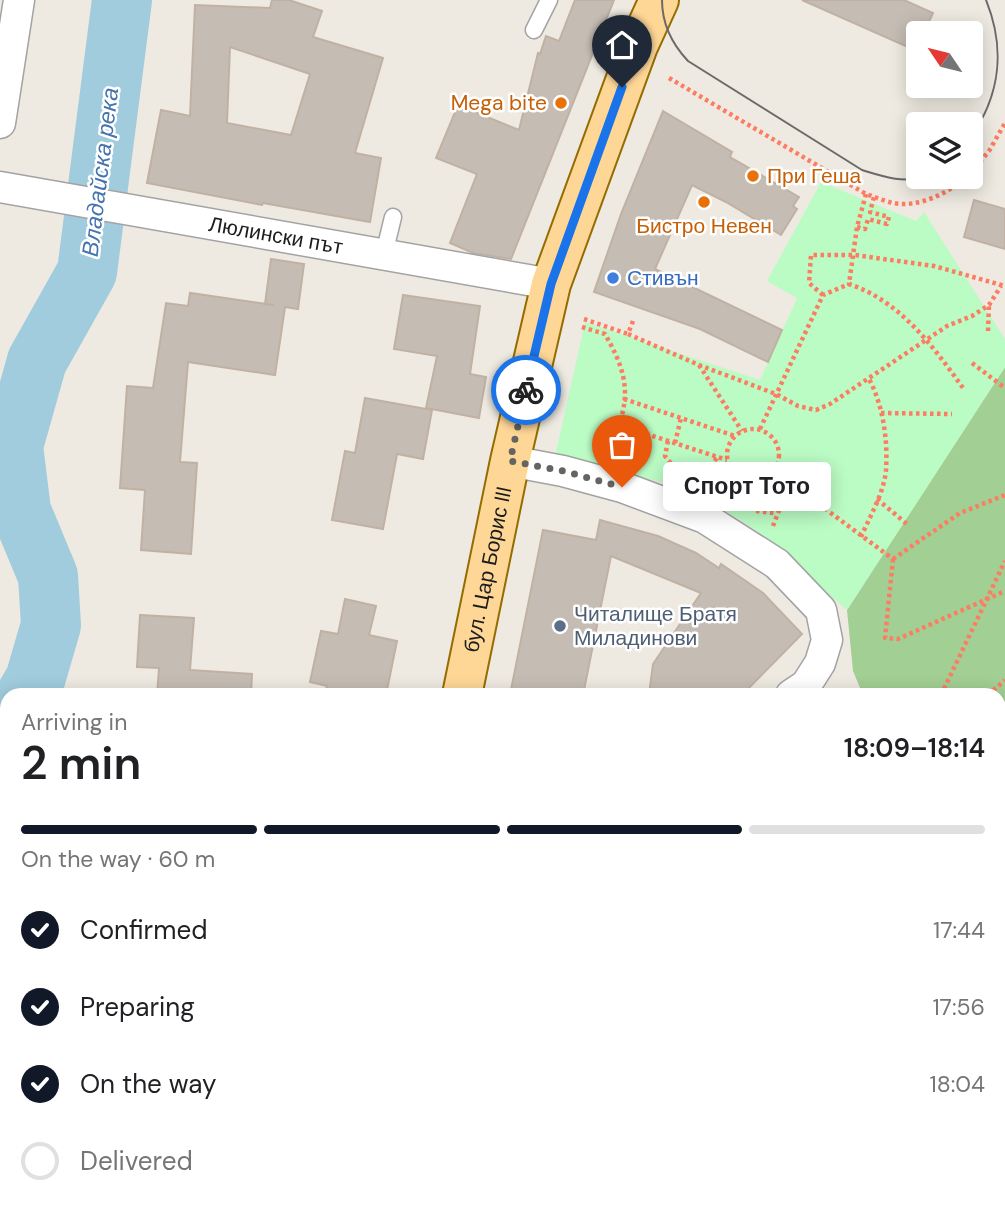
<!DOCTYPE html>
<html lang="en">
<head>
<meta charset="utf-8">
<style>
  :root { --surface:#fff; --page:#f6f6f6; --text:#202124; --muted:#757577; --line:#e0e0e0; --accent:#111827 }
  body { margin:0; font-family:"DM Sans",sans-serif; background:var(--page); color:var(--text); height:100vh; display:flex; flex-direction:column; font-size:26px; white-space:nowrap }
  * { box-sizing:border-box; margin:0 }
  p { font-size:23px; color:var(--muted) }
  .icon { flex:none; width:38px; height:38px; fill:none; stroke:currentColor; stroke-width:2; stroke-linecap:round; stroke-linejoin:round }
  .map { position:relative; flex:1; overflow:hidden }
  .panel { position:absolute; left:0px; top:688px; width:1006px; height:527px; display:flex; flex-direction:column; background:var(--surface); border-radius:21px 21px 0 0; box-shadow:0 4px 18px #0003 }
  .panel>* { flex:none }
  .needle { width:46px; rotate:305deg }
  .controls { position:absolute; left:906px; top:21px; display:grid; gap:14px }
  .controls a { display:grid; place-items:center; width:77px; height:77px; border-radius:7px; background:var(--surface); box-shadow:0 4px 18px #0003; font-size:35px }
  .pin { position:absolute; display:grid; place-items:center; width:60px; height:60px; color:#fff; margin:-72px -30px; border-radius:50% 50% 50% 0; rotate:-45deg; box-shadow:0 0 7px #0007 }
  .pin .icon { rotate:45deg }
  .courier { position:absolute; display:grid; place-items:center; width:70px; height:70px; margin:-35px; border:5px solid #1a73e8; border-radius:50%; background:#fff; color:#222; box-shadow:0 2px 9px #0007 }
  .bubble { position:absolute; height:49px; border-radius:7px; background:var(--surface); box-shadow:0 4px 18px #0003; font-size:23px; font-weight:600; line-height:49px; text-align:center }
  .overview em { font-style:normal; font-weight:600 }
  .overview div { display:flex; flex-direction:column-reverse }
  .overview { display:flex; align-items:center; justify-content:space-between; height:119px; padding:0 21px }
  h1 { font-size:46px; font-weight:600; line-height:52px }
  .bar { display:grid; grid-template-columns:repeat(4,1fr); gap:10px 7px; align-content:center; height:84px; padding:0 21px }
  .bar i { height:9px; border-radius:5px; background:var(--line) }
  .bar .current { background:var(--accent) }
  .bar p { grid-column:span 4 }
  ol { padding:0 21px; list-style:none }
  li { display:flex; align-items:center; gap:21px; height:77px }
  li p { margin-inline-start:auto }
  li .icon { padding:7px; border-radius:50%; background:var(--accent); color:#fff; stroke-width:4 }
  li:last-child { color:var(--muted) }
  li i { width:38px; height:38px; border:4px solid var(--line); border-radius:50% }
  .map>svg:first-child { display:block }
  .forest { fill:#a2cf94 }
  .park { fill:#bbfbc4 }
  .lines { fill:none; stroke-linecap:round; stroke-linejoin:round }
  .river { stroke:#a0ccdd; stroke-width:60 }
  .building { fill:#c5bdb4; stroke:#c0b1a3; stroke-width:2; fill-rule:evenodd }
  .service-casing { stroke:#a3a3a3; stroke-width:19 }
  .minor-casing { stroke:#a3a3a3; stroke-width:33 }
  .secondary-casing { stroke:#617402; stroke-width:42 }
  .primary-casing { stroke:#946c00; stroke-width:42 }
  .path { stroke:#fd7c62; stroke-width:4.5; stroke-dasharray:3.5 3.5; stroke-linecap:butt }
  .service { stroke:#fff; stroke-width:16 }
  .minor { stroke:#fff; stroke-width:30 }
  .secondary { stroke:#f3fbb2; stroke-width:38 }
  .primary { stroke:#fed796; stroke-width:38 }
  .tram { stroke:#6a6a6a; stroke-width:2 }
  .done { stroke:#666461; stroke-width:7; stroke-dasharray:0 12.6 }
  .route { stroke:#1a73e8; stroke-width:9 }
  .food-dot { fill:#e8710a; stroke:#fff; stroke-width:2.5 }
  .shop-dot { fill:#3f7fe0; stroke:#fff; stroke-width:2.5 }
  .service-dot { fill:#5c6f8a; stroke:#fff; stroke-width:2.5 }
  .labels { text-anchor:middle; stroke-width:5; stroke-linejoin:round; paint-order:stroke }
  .food-label { font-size:21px; fill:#c56008; stroke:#fff; text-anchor:end }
  .street-label { font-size:21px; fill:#1c1c1c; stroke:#fff }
  .shop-label { font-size:21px; fill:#366cbe; stroke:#fff; text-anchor:start }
  .service-label { font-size:21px; fill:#4e5e75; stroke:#fff; text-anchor:start }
  .water-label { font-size:23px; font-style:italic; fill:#4674ad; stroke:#fff }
</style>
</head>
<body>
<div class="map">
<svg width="1005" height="1214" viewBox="0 0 1005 1214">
  <rect width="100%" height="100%" fill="#eeeae1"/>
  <g class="forest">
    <polygon points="1005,367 1005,875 999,870 999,695 863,695 853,671 847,610"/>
    <polygon points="1005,1151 1005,1214 950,1214 955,1208 999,1208 999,1158"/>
  </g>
  <polygon class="park" points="821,182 916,221 924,212 1005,339 1005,367 847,610 757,531 688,487 554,461 585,322 760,380 797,298 767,281"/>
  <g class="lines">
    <g class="river">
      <polyline points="26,695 35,680 51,625 48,576 21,511 13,446 37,361 87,272 122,0"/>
      <polyline points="0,1159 7,1132"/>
    </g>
  </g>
  <g class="building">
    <path d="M272,0h17l33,11 -9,26 70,21 -28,95 26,5 -11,64 -107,-19 -1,2 -115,-22 14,-73 29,6 5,-111 75,3zM230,47l80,27 -19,61 -64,-12z"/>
    <polygon points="575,0 614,0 511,259 473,253 450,243 477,174 436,158 458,105 519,130 538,53 540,54 546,36 559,41"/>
    <polygon points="802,0 904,0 933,13 924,33 919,33 917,51"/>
    <polygon points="663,111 732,152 730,157 799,197 793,206 797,209 781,235 726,202 692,185 655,269 782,330 768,362 700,329 594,292 621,214"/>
    <polygon points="974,200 1005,209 1005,249 964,237"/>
    <polygon points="271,259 304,264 298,309 285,307 275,375 188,362 180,462 197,463 191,554 141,550 145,490 120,488 127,386 153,388 166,303 188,306 190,293 274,305 265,304"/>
    <polygon points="403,295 480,306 470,374 486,377 479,418 426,408 437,356 394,349"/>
    <polygon points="365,398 432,410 423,459 397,454 383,529 332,520 345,451 355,453"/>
    <polygon points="600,520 658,536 696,553 719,568 721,564 763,593 802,634 742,695 649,695 653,664 701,593 611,556 583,695 510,695 543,530 596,540"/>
    <polygon points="345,599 376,606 369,635 397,641 386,695 353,695 326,689 327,686 310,682 321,631 338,634"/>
    <polygon points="140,615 194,618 190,670 252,674 251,695 157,695 159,668 137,667"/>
  </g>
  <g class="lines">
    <defs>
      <g id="service">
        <polyline points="534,30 549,0"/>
        <polyline points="384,254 393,217"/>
      </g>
      <g id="minor">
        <polyline points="0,123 19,0"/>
        <path id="s1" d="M0,187l551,97"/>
        <polyline points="510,461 563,471 622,487 705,518 777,564 821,610 827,640 820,663 806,685 791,695"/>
        <polyline points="999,882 1005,886"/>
        <polyline points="582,1214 583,1208"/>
      </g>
      <g id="secondary">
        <polyline points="999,1114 1005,1108"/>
        <polyline points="910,1214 916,1208"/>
      </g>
      <g id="primary">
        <path id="s2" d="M462,695l48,-234 41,-177 87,-238 21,-46"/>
        <polyline points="346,1214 348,1208"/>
      </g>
    </defs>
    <use href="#service" class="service-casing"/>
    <use href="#minor" class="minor-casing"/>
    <use href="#secondary" class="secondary-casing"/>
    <use href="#primary" class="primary-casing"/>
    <g class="path">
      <path d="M669,78l197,116c9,3 18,7 27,9 26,5 55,-10 74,-26"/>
      <polyline points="971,173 989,151 1005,123"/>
      <path d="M866,194l-9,33 -8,57c51,17 84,62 114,104"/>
      <polyline points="857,227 865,229 868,219 887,224 889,217 870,212 874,197"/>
      <polyline points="823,295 809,283 811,255 855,255 934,266 1005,286"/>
      <polyline points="584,319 628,334"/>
      <polyline points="633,321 628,334 699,365 776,394 798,406 816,410 830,404 947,326 972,316 989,305 1001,286"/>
      <path d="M582,327l23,7c17,30 27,55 14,90 -3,9 -13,18 -19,27"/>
      <polyline points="988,331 989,305"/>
      <polyline points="972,363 1005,388"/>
      <polyline points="699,365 742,431"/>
      <polyline points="624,399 735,436"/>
      <polyline points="881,413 952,414"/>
      <polyline points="619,425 727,460"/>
      <circle cx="753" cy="455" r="26"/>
      <polyline points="760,429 823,295 849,284"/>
      <polyline points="668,441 665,456 679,473"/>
      <polyline points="675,443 681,418"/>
      <polyline points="774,471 893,559"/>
      <polyline points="695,481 718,457"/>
      <polyline points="877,499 907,524"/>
      <polyline points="732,501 743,479"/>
      <polyline points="756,511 774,513 781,507 795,487"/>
      <polyline points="773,526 780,508"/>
      <path d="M861,537c9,-21 23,-44 25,-67 2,-30 -3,-65 -17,-91"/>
      <polyline points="893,559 885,638 898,639 1005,591"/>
      <polyline points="893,559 960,513 1005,495"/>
      <polyline points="941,695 1005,561"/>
      <polyline points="988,695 1005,680"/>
      <polyline points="999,714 1005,703"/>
      <polyline points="999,822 1005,838"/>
    </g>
    <use href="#service" class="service"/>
    <use href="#minor" class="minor"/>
    <use href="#secondary" class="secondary"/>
    <use href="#primary" class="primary"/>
    <g class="tram">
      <path d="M662,0c0,23 10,44 26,61l174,109c23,7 40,13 63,7"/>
      <path d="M971,137c30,-43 34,-90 15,-137"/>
    </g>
  </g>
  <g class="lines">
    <polyline class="done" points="526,390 510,461 563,471 622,487"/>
    <polyline class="route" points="526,390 551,284 622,87"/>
  </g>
  <g class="food-dot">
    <circle cx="561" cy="103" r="7"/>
    <circle cx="753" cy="176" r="7"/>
    <circle cx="704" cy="202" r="7"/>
  </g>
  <circle class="shop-dot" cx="613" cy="278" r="7"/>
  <circle class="service-dot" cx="560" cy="626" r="7"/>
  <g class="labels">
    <g class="food-label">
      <text x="547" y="110">Mega bite</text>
      <text x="767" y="183" text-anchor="start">При Геша</text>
      <text x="704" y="233" text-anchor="middle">Бистро Невен</text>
    </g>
    <g class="street-label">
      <text dy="7" stroke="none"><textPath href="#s1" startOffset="280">Люлински път</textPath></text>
      <text dy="7" stroke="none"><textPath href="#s2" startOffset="128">бул. Цар Борис III</textPath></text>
    </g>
    <g class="shop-label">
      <text x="627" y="285">Стивън</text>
    </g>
    <g class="service-label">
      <text x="574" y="621">Читалище Братя<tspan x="574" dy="24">Миладинови</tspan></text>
    </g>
    <g class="water-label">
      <text transform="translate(100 172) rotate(-83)" y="8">Владайска река</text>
    </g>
  </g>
</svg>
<div class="controls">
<a><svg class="needle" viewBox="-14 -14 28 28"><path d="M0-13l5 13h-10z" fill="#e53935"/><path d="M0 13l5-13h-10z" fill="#757577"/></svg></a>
<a><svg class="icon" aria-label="layers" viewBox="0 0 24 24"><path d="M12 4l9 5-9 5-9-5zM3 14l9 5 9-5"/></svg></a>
</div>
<div class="pin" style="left:622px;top:487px;background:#ea580c"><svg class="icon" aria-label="bag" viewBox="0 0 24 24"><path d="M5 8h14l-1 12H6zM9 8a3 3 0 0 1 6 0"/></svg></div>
<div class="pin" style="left:622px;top:87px;background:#1f2937"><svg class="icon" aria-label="home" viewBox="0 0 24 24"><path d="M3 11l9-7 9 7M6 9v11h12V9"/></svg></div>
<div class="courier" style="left:526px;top:390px"><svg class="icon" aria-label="bike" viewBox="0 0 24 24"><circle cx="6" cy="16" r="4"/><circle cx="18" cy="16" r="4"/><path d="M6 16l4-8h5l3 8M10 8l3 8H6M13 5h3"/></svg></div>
<div class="bubble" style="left:663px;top:462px;width:168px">Спорт Тото</div>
<section class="panel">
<div class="overview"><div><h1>2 min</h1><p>Arriving in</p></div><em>18:09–18:14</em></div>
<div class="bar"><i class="current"></i><i class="current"></i><i class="current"></i><i></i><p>On the way · 60 m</p></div>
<ol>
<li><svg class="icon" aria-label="check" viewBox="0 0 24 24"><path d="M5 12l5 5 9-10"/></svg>Confirmed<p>17:44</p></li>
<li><svg class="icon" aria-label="check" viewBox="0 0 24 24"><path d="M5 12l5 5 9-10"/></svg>Preparing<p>17:56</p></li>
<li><svg class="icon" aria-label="check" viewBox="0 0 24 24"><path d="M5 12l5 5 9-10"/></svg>On the way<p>18:04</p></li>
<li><i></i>Delivered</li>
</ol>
</section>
</div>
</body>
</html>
